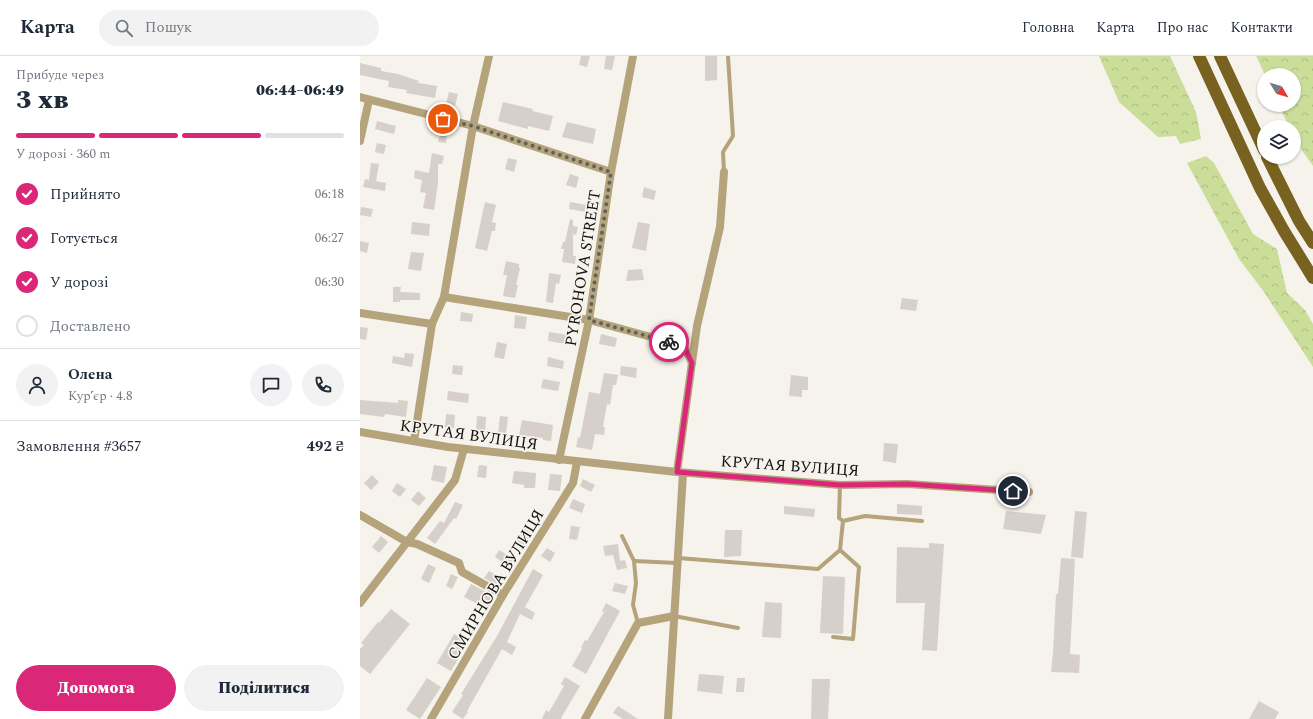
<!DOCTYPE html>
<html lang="uk">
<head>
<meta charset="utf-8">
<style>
  :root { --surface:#fff; --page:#f2f2f3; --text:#1f2937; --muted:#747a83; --line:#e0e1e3; --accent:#db2777 }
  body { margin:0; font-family:Spectral,serif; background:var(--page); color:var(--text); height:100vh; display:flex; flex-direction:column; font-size:15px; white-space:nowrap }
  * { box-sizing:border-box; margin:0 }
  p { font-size:13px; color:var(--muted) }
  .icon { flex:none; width:22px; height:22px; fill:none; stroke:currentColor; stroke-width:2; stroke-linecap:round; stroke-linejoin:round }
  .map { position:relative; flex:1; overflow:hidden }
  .sheet { display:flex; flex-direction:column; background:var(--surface); width:360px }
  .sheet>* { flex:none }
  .needle { width:26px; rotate:128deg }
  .fabs { position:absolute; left:897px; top:12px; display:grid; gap:8px }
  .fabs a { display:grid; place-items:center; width:44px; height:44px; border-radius:50%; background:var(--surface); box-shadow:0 1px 3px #0004; font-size:20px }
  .pin { position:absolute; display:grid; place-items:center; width:34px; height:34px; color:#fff; margin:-17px; border:2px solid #fff; border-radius:50%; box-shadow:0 1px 4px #0007 }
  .courier { position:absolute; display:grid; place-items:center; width:40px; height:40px; margin:-20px; border:3px solid #db2777; border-radius:50%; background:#fff; color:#222; box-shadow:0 1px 5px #0007 }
  .head em { font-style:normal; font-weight:800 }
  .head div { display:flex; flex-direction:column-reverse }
  .head { display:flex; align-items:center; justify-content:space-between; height:68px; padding:0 16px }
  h1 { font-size:26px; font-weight:800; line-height:30px }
  .bar { display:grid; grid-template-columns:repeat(4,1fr); gap:6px 4px; align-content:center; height:48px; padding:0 16px }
  .bar i { height:5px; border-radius:3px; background:var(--line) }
  .bar .active { background:var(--accent) }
  .bar p { grid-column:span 4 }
  .line { display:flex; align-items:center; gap:10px; padding:0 16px; border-top:1px solid var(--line) }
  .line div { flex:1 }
  .round { display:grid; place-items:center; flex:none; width:42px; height:42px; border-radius:21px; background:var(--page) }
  ol { padding:0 16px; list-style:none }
  li { display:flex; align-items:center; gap:12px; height:44px }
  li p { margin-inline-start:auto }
  li .icon { padding:4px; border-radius:50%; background:var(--accent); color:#fff; stroke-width:4 }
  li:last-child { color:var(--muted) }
  li i { width:22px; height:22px; border:2px solid var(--line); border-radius:50% }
  .action { display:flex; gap:8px; margin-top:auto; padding:8px 16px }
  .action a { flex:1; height:46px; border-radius:24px; background:var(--accent); color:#fff; font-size:16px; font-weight:800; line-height:46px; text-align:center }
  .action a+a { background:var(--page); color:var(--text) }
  header { display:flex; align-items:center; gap:24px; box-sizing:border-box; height:56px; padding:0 20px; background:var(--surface); border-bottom:1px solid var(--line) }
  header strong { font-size:19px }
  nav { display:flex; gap:22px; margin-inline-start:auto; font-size:14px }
  .search { width:280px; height:36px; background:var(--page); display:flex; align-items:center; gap:10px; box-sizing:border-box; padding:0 14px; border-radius:22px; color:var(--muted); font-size:15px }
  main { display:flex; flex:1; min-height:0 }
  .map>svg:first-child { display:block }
  .forest { fill:url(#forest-crowns) }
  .building { fill:#d6cfca }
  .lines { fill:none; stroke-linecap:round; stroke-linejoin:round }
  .lane { stroke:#b4a37b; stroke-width:4 }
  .street { stroke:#b4a37b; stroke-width:8 }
  .primary { stroke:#79611f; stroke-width:12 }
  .done { stroke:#61605c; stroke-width:4; stroke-dasharray:0 7.2 }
  .route { stroke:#db2777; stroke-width:5 }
  .labels { text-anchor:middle; stroke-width:3.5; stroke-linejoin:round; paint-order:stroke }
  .street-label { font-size:16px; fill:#12110f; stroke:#f5f3eb }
</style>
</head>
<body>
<header>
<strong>Карта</strong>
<div class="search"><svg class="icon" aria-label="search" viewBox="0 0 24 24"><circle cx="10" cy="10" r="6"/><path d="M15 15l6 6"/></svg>Пошук</div>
<nav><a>Головна</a><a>Карта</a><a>Про нас</a><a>Контакти</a></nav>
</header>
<main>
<section class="sheet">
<div class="head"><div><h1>3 хв</h1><p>Прибуде через</p></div><em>06:44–06:49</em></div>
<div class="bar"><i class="active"></i><i class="active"></i><i class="active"></i><i></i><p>У дорозі · 360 m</p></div>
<ol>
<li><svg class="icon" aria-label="check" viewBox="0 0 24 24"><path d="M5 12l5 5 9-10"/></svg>Прийнято<p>06:18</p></li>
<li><svg class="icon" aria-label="check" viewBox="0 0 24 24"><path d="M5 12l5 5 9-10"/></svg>Готується<p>06:27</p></li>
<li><svg class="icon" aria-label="check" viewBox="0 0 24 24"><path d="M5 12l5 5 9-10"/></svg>У дорозі<p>06:30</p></li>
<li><i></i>Доставлено</li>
</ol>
<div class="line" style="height:72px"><a class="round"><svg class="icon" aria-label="person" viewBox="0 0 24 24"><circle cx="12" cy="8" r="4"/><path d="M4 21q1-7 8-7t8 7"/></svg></a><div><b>Олена</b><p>Кур’єр · 4.8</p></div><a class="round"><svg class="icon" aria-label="chat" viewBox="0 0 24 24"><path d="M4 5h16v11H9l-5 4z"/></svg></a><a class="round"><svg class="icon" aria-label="phone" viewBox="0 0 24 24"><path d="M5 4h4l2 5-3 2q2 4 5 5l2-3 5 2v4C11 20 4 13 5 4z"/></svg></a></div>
<div class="line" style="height:52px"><div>Замовлення #3657</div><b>492 ₴</b></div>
<div class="action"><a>Допомога</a><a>Поділитися</a></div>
</section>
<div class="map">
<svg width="953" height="663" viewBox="0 0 953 663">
  <defs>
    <pattern id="forest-crowns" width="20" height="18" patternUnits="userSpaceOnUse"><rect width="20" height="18" fill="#cade99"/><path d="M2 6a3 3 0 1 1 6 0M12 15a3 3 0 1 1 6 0" fill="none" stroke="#acbd83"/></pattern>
  </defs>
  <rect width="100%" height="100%" fill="#f5f3eb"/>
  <g class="forest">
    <polygon points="739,0 810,0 836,56 841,83 820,88 816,80 798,81 759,46"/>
    <polygon points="896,0 953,0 953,110 935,84 934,71 929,71 919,49 934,49 934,19 905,19"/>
    <polygon points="846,100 854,107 893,178 917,193 927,237 945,254 953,268 953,311 904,236 879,203 827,107"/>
  </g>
  <g class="building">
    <polygon points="221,0 230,0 227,11 219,9"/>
    <polygon points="246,0 255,0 252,14 244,13"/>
    <polygon points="345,0 357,0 357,24 345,25"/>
    <polygon points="0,7 21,12 21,15 38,18 59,25 58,27 77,30 75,42 46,37 47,34 28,31 29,25 0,19"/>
    <polygon points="89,36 98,38 95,50 86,48"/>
    <polygon points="143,46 173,53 172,55 193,60 189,75 168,70 168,73 138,65"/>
    <polygon points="17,65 36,70 34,78 15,73"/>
    <polygon points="207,66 236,73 233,88 202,81"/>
    <polygon points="80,78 87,79 86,87 78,86"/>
    <polygon points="17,87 26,89 24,98 15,96"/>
    <polygon points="72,97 84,100 82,108 78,108 78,127 74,154 63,152 66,137 60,136 62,124 54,122 55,114 69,117"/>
    <polygon points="148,102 157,104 154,116 145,113"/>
    <polygon points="11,107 19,108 16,125 26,127 25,135 3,131 5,123 9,124"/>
    <polygon points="210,118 219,121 216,132 206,129"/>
    <polygon points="284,131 296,135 294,144 282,141"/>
    <polygon points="125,146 136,149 132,166 136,167 135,175 132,175 127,195 115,192"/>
    <polygon points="210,146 227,149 226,156 209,153"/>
    <polygon points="1,151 13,153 11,161 0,159"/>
    <polygon points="210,163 213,164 213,170 218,171 216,179 213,178 213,200 216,200 215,208 202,206 204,193 201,193 203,186 205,186"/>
    <polygon points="52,166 70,168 69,180 51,178"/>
    <polygon points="278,166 290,168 286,195 272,192"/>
    <polygon points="0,185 9,187 7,197 0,195"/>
    <polygon points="51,196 64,197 61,215 48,213"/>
    <polygon points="146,205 159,208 159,212 160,212 156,229 158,229 155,242 143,240 147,219 143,219"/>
    <polygon points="282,213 284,224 266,225 268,214"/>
    <polygon points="189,217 201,219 199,228 196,227 193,247 186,246"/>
    <polygon points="33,231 41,231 40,236 60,237 60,244 40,244 40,246 33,246"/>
    <polygon points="542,242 558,244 556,255 540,253"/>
    <polygon points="101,256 113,258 112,266 100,265"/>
    <polygon points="155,259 167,261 165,273 154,272"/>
    <polygon points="0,271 8,272 6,284 0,283"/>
    <polygon points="189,276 208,279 207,288 188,285"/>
    <polygon points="241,278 257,282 255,291 239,288"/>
    <polygon points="137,286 147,288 144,303 134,301"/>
    <polygon points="45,297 54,298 52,311 32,307 33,300 44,302"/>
    <polygon points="188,301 204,305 203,313 187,310"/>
    <polygon points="93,309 103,310 102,319 92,318"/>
    <polygon points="261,310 277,312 276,322 260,319"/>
    <polygon points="244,317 258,319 256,329 253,329 250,349 247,348 243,371 245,371 244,379 235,378 232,394 216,391 218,381 220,382 229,336 240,338"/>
    <polygon points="431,319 448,321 448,334 442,334 442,341 429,340"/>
    <polygon points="183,323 200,326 198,335 181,332"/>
    <polygon points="88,335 109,338 108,347 87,344"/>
    <polygon points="0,344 38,347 38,344 48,345 46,361 25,358 24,361 0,358"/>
    <polygon points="86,358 95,359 94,372 85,371"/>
    <polygon points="117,360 126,361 125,376 116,375"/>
    <polygon points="140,360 148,361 146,378 138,378"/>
    <polygon points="162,364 193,369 191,385 183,384 183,382 159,379"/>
    <polygon points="524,387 538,388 536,407 523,405"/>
    <polygon points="74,409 87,411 84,427 71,424"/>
    <polygon points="119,409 127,410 126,422 117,421"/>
    <polygon points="154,415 176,417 175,432 164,432 164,429 152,427"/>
    <polygon points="190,418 202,419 200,435 188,434"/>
    <polygon points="12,419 19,426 11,434 4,427"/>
    <polygon points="223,423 235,429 231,436 220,430"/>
    <polygon points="37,427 46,433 40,441 32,435"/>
    <polygon points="58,435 66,442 59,450 51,444"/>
    <polygon points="213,443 225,448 222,457 209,452"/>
    <polygon points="95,446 103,449 96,463 94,462 75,488 67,482 80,465 84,467"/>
    <polygon points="537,448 562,450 562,459 537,458"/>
    <polygon points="424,450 455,453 454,461 424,458"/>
    <polygon points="646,455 686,459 681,478 643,473"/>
    <polygon points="715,455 727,456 723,502 711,501"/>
    <polygon points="211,470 220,471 217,484 209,483"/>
    <polygon points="164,472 172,478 164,490 156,484"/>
    <polygon points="365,474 382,474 381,500 364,501"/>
    <polygon points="21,480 28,486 19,497 12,491"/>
    <polygon points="569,487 584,488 577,595 562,594 565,547 536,547 537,491 569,492"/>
    <polygon points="258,488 260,505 265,504 267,512 257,514 253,499 245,500 243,490"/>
    <polygon points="187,492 195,497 190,506 181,500"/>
    <polygon points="139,494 154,503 149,510 135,501"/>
    <polygon points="701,502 715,503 710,598 720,599 719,617 691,616 693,597 696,538 698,538"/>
    <polygon points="68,508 76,512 69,527 61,523"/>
    <polygon points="173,513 183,519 165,551 175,557 172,564 160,558 147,586 156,591 152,599 142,593 107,655 108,656 103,663 92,656 103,639 101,638 137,580"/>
    <polygon points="129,515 141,522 136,529 124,522"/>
    <polygon points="91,518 98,521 92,533 86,530"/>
    <polygon points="463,520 485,521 483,578 460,577"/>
    <polygon points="255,527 268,530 265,538 252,535"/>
    <polygon points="111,528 134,540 128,553 104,541"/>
    <polygon points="405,546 422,547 421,582 402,581"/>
    <polygon points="246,547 260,555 226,618 212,610 222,593 221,592 225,584 227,585 244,556 242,555"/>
    <polygon points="31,553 50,568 10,618 0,610 0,593 4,589 1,587 18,566 19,567"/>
    <polygon points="94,578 108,586 91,615 77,607"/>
    <polygon points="339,618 364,620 362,638 337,635"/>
    <polygon points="205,621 220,630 201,662 202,663 182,663 186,654 189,656 204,630 201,628"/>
    <polygon points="67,622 81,631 60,663 46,654"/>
    <polygon points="377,622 385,622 384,636 376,636"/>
    <polygon points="452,623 470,623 468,663 451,663"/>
    <polygon points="899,645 919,656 915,663 889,663"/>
    <polygon points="258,650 278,663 263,663 253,657"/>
  </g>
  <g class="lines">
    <g class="lane">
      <polyline points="364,116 363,96 373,80 368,0"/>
      <polyline points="480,429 479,462 483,465"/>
      <polyline points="262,480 274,505 276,527 273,549 278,567"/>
      <polyline points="318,502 458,513 480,494 483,465 505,460 562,465"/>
      <polyline points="274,505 317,507"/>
      <polyline points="314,560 378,572"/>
      <polyline points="473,581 493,583 499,511 480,494"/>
    </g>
    <g class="street">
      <polyline points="0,41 113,70 251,116"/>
      <polyline points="0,85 9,44"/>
      <polyline points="84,241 229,264 324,290 332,307"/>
      <polyline points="0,257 72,268"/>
      <polyline points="0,376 88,391 317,416 480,429 547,428 669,436"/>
      <polyline points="54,385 72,268 84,241 113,70 129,0"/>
      <polyline points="199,404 229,264 251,116 273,0"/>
      <polyline points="317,416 337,270 360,171 364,116"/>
      <polyline points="0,459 47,486 57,488 99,507 102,516 143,539"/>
      <polyline points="0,547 95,424 104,393"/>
      <polyline points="71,663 143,539 213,427 217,406"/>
      <polyline points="225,663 278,567 314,560"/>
      <polyline points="308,663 323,417"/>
    </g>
    <g class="primary">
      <polyline points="839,0 900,132 924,175 953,222"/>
      <polyline points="860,0 904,94"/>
      <polyline points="907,101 939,165 953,187"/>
    </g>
  </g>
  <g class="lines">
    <polyline class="done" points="83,63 113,70 251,116 229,264 309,286"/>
    <polyline class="route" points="309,286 324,290 332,307 317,416 480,429 547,428 653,435"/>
  </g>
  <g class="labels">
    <g class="street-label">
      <text transform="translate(222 212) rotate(-81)" y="6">PYROHOVA STREET</text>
      <text transform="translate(109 378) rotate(8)" y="6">КРУТАЯ ВУЛИЦЯ</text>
      <text transform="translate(430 409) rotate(4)" y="6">КРУТАЯ ВУЛИЦЯ</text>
      <text transform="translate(135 528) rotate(-59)" y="6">СМИРНОВА ВУЛИЦЯ</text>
    </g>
  </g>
</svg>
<div class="fabs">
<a><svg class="needle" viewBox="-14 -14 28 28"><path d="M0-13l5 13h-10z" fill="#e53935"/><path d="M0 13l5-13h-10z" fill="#747a83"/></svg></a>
<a><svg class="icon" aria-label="layers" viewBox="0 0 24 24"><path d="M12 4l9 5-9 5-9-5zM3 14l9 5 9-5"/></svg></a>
</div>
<div class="pin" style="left:83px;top:63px;background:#ea580c"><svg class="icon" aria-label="bag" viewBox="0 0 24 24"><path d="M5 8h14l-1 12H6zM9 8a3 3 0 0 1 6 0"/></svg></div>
<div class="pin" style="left:653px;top:435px;background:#1f2937"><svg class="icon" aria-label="home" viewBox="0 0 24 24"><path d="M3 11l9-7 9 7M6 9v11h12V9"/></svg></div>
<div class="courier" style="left:309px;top:286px"><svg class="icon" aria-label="bike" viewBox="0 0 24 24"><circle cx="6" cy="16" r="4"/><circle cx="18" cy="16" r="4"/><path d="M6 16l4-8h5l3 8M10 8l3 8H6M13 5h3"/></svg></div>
</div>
</main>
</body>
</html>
